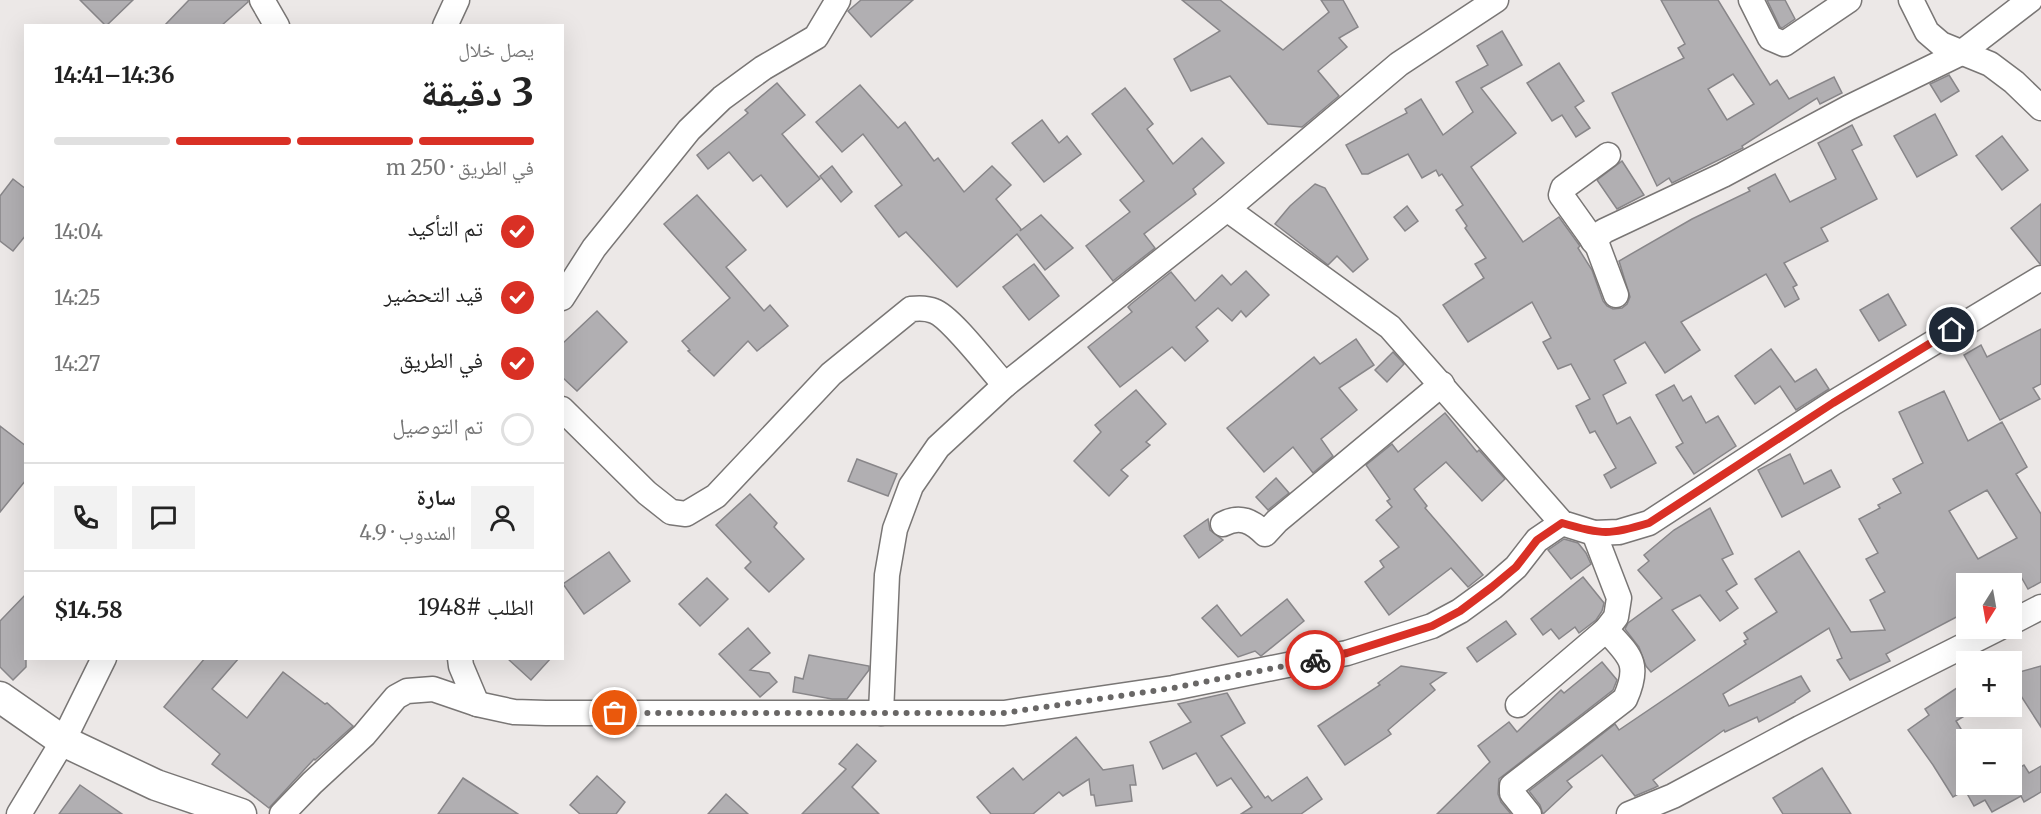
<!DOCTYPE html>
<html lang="ar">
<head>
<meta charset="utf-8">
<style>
  :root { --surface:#fff; --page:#f2f2f2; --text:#222; --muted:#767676; --line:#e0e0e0; --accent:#d93025 }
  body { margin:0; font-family:Merriweather,"Noto Naskh Arabic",serif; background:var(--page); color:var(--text); direction:rtl; height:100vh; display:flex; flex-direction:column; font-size:22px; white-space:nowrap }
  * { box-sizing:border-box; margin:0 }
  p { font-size:20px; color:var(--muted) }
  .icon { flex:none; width:33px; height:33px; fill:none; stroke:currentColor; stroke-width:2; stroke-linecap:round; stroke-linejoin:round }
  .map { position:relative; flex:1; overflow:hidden; direction:ltr }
  .panel { position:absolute; left:24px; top:24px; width:540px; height:636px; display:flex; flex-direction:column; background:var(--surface); border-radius:0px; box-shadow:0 6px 24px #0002; direction:rtl }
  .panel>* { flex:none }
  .needle { width:39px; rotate:191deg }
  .buttons { position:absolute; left:1956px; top:573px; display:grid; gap:12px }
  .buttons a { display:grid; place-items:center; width:66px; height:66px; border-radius:0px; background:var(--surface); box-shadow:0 6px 24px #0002; font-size:30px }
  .pin { position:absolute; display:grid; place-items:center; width:51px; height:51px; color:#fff; margin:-26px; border:3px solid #fff; border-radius:50%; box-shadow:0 2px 6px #0007 }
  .courier { position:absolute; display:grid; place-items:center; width:60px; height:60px; margin:-30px; border:4px solid #d93025; border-radius:50%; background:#fff; color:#222; box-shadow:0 2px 8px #0007 }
  .head em { font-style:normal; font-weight:700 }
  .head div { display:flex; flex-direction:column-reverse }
  .head { display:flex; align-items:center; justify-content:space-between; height:102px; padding:0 30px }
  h1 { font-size:39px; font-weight:700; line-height:45px }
  .bar { display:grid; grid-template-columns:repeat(4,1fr); gap:9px 6px; align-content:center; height:72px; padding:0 30px }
  .bar i { height:8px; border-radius:4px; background:var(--line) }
  .bar .active { background:var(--accent) }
  .bar p { grid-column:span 4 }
  .line { display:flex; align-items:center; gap:15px; padding:0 30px; border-top:2px solid var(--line) }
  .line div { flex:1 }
  .round { display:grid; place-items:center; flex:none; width:63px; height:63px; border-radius:0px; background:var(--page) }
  ol { padding:0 30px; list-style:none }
  li { display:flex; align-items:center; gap:18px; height:66px }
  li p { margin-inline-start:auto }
  li .icon { padding:6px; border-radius:50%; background:var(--accent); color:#fff; stroke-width:4 }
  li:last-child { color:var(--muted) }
  li i { width:33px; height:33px; border:3px solid var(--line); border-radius:50% }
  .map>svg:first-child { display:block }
  .building { fill:#b1afb2; stroke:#888689; stroke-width:1.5; fill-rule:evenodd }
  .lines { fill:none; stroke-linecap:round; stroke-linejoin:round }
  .minor-casing { stroke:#797675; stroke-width:27 }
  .tertiary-casing { stroke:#797675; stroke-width:33 }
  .minor { stroke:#fff; stroke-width:24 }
  .tertiary { stroke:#fff; stroke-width:30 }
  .done { stroke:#696766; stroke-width:6; stroke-dasharray:0 10.8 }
  .route { stroke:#d93025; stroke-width:8 }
</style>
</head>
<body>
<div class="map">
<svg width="2041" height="814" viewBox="0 0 2041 814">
  <rect width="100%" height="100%" fill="#ece8e7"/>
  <g class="building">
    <polygon points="80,0 133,0 106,26"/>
    <polygon points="189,0 248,0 248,2 221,26 164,26"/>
    <polygon points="861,0 913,0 871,37 848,11"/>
    <polygon points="1182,0 1220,0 1283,50 1329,12 1321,0 1343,0 1358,27 1339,38 1347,47 1318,71 1339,96 1302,127 1268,124 1230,76 1191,91 1174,59 1220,31"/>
    <path d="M1661,0h57l52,85 7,-5 12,19 45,-22 8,16 -22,11 -3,-6 -75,48 1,2 -71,35 -3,-5 -12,8 -45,-93 72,-35 -6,-10 7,-4zM1733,74l21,30 -27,16 -19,-31z"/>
    <polygon points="1767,0 1785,0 1795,19 1782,28 1780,27"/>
    <polygon points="1502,31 1522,65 1481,88 1516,133 1471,167 1523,242 1559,217 1580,246 1578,248 1592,270 1603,301 1607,306 1613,309 1622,308 1627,304 1630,297 1619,261 1692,219 1750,191 1748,188 1775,174 1790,202 1836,179 1818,143 1852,125 1862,145 1852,150 1877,199 1821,228 1828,241 1784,263 1797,285 1793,287 1799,299 1785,307 1766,274 1681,322 1700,350 1665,373 1645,342 1614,360 1626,383 1603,395 1617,424 1630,417 1656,463 1611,488 1604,475 1616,468 1595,431 1590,433 1576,406 1590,399 1571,364 1558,369 1543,342 1551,338 1532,302 1468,342 1443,305 1484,278 1475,264 1486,258 1465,228 1467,226 1456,210 1463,205 1442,174 1439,176 1436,170 1422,178 1408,154 1368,174 1362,174 1346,145 1407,113 1405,109 1421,99 1443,135 1473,112 1456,82 1488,65 1477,46"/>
    <polygon points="1559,63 1584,101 1575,107 1590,128 1576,137 1562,115 1552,121 1527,83"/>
    <polygon points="1949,75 1959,91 1941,102 1930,84"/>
    <polygon points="777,83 805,115 782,134 820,179 787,207 761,175 753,181 729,152 708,169 697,155 748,113 745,110"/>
    <polygon points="860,85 898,128 905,122 934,161 938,158 964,192 992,166 1011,185 996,199 1021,229 1020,231 1041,215 1073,248 1045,270 1017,234 957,287 906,232 899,237 875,206 902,185 863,134 842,152 816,122"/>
    <polygon points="1125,88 1153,124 1147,129 1173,164 1202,138 1224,163 1193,189 1196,194 1144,234 1155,248 1113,281 1086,246 1130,212 1120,200 1144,181 1092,114"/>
    <polygon points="1935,114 1957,155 1917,177 1894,136"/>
    <polygon points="1042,120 1059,143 1067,136 1081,154 1044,182 1012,143"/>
    <polygon points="2002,136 2028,170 2002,190 1976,156"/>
    <polygon points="1622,161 1644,195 1617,209 1597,180"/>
    <polygon points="832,166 852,192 841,202 820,176"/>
    <polygon points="13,179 26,189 26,235 13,251 0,241 0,196"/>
    <polygon points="1315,184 1325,188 1368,259 1353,272 1337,256 1328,265 1275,224 1290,206"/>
    <polygon points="697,195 746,250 726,267 764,311 770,305 788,326 757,351 748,341 714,376 688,351 690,350 682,341 730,298 664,224"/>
    <polygon points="2041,204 2041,264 2040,264 2011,228"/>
    <polygon points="1407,206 1418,221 1405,231 1394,217"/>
    <polygon points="1034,264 1059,296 1029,320 1003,287"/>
    <polygon points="1246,271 1269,295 1246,317 1241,311 1232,321 1218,308 1196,327 1208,341 1185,361 1172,347 1120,387 1088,347 1132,312 1128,307 1131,304 1171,272 1195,301 1222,275 1231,285"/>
    <polygon points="1888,294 1906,325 1879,341 1860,310"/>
    <polygon points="597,311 627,342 577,391 562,377 562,344"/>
    <polygon points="2041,329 2041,384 2033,388 2040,399 2000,420 1964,355 1981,345 1987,357"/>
    <polygon points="1356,339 1374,365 1339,388 1357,410 1321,439 1333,456 1313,473 1293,447 1264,472 1227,428 1314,357 1320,364"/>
    <polygon points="1771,349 1795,382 1816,369 1829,389 1796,410 1780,386 1755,404 1735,376"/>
    <polygon points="1393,352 1404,364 1387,382 1375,370"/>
    <polygon points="1674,385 1683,401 1691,396 1706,423 1718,416 1736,446 1694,474 1676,447 1683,443 1656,395"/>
    <polygon points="1136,390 1166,424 1146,442 1150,445 1121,470 1128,476 1109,496 1074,461 1101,432 1095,425"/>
    <path d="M1944,391l24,50 34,-19 25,45 -11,7 25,40v68l-13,7 -8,-14 -16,9h-38v28l-80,42 4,7 -40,19 -13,-20 5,-2 -13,-30 -106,66 6,12 72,-30 9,15 -15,10v1l-36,20 -2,-5 -32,15 -1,-2 -71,50 5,6 -4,2 -19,8 -33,-41 -35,26 5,6 -29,27 -3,-9 -11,-14 86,-67 4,6 127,-86 -2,-3 4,-2 -4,-6 33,-21 -22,-33 44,-28 52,81 34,-2 -15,-30 15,-8 -19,-33 12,-6 -19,-34 21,-11 -2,-3 23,-12 -8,-14 30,-16 -24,-51zM1987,490l30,48 -39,21 -29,-48z"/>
    <polygon points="1445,413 1477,452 1479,450 1505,479 1482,501 1446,462 1414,489 1427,506 1425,508 1483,575 1468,587 1451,568 1389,615 1365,582 1384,567 1380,561 1399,547 1376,520 1392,507 1387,501 1390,499 1366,465 1392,444 1398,452"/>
    <polygon points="0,426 26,446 26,480 0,512"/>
    <polygon points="1790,454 1804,484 1831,470 1840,487 1782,517 1758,470"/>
    <polygon points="857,459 897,474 888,496 848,481"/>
    <polygon points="1276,478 1289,493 1268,510 1256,497"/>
    <polygon points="750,494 777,523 774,527 804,559 769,592 745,568 751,562 716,525"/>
    <polygon points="1710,508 1733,554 1722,559 1737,584 1726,591 1738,608 1720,621 1700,595 1672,610 1695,640 1651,672 1646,666 1639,647 1625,629 1628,623 1662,598 1638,570 1649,561 1644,555 1674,530"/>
    <polygon points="1208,519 1210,530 1223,540 1199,558 1184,536"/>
    <polygon points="1564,539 1578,543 1586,553 1591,564 1571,579 1548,550"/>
    <polygon points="609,552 630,581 584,614 563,584"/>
    <polygon points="1583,577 1604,603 1602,611 1596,620 1579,633 1575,627 1559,639 1551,629 1543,635 1531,619"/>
    <polygon points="707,578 728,599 700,626 679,604"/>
    <polygon points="26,594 26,667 13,680 0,667 0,621"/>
    <polygon points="1287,599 1304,621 1261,656 1255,651 1238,657 1202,618 1217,605 1241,636"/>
    <polygon points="1506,621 1516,634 1477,662 1467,648"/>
    <polygon points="748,628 770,653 750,670 769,673 777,682 760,697 719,654"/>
    <polygon points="809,655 869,666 869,670 847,699 832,699 793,692 795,677 803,679"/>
    <polygon points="205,658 239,658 212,689 247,718 283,672 325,704 327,703 353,726 315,760 314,759 269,808 212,764 220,754 164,707"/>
    <polygon points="507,658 551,658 531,680"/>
    <polygon points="1602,662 1617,680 1613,690 1499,779 1498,794 1501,802 1511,814 1437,814 1490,762 1478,746 1509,722 1517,732 1561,690 1564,693"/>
    <polygon points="1401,666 1446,673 1430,684 1435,690 1388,730 1391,734 1345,765 1318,726 1380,685 1378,683"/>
    <polygon points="2041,666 2041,727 2012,682 2012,674"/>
    <polygon points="1966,682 1966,715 1956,721 1966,737 1966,784 2012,784 2012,772 2024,765 2029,773 2041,766 2041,792 2024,802 2021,796 1992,812 1985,800 1974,806 1965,790 1953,797 1933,765 1908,730 1929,715 1925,709"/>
    <polygon points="1227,693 1245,723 1221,736 1265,798 1268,796 1272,801 1307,777 1322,799 1301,814 1241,814 1252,807 1231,778 1217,786 1196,753 1163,769 1150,742 1191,722 1178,704"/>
    <polygon points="1076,737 1103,770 1133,765 1136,785 1130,785 1132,801 1096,806 1094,795 1091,795 1089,779 1063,796 1059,792 1033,814 991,814 977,797 1013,768 1023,780"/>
    <polygon points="857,744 876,761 852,787 879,814 802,814 846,769 839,764"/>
    <polygon points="1822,768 1851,814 1783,814 1773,798"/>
    <polygon points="597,776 625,802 616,814 580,814 570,805"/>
    <polygon points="463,778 518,814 438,814"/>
    <polygon points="80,785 122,814 59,814"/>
    <polygon points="726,794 748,814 708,814"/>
  </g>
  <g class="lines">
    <defs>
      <g id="minor">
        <polyline points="262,0 277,26"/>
        <polyline points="1751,0 1770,38 1784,44 1849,0"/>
        <polyline points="1911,0 1927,32 1941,44 1990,64 2014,82 2041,108"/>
        <polyline points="445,26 457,0"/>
        <polyline points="1608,155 1563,188 1561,195 1598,247 1616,295"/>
        <polyline points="1227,209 1399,64 1496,0"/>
        <polyline points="1593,241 1604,231 1723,175 1848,108 1961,53 2030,0"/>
        <polyline points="562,298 594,248 689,130 722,98 763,68 816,37 838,0"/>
        <path d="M562,409l85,84 24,19 15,2 30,-18 115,-122 80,-65c8,-1 16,-1 23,2 17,6 56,58 71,74l222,-176 163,118 172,196 32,10 25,-1 30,-9 184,-120 208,-125"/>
        <path d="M1223,524c17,-9 29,-3 42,10l12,-13 165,-137"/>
        <polyline points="2012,622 2041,607"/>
        <polyline points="477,704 514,712 546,713 1004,713 1173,688 1347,653 1432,626 1460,611 1493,587 1516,567 1537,540 1562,523"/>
        <polyline points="1518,705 1606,630 1616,617 1619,598 1594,533"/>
        <polyline points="881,713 887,575 895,529 911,486 938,447 1005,385"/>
        <polyline points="19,814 63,741 104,658"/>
        <polyline points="282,814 312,783 364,735 396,697 407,691 433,689 477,704 461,666 460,658"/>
        <path d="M1529,814l-17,-21v-7l113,-87c16,-36 5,-43 -19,-69"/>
        <polyline points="1629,814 1673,796 1800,728 1999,628"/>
      </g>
      <polyline id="tertiary" points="0,697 63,741 156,785 241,814"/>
    </defs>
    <use href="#minor" class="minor-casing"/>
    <use href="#tertiary" class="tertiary-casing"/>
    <use href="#minor" class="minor"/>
    <use href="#tertiary" class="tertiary"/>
  </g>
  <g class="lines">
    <polyline class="done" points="615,713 1004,713 1173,688 1315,660"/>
    <path class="route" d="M1315,660l32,-7 85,-27 28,-15 32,-24 24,-20 21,-27 25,-17c40,12 48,12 87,0l184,-120 119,-73"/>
  </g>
</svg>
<div class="buttons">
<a><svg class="needle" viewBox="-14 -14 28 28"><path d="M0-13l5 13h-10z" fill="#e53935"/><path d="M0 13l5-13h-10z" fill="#767676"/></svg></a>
<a>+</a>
<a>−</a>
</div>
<div class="pin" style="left:615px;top:713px;background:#ea580c"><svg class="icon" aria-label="bag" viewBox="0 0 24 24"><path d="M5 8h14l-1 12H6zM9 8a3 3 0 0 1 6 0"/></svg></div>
<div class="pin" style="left:1952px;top:330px;background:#1f2937"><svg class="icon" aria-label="home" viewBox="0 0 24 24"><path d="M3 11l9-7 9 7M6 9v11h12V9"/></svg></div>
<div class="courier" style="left:1315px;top:660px"><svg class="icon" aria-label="bike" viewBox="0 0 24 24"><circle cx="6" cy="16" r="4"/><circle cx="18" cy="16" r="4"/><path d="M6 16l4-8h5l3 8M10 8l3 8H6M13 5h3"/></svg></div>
<section class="panel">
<div class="head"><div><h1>3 دقيقة</h1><p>يصل خلال</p></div><em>14:36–14:41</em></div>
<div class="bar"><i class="active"></i><i class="active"></i><i class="active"></i><i></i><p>في الطريق · 250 m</p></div>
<ol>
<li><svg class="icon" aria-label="check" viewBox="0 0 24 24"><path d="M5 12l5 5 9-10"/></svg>تم التأكيد<p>14:04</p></li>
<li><svg class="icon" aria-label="check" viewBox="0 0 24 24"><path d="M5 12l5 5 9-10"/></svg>قيد التحضير<p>14:25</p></li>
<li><svg class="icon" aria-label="check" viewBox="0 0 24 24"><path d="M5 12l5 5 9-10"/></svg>في الطريق<p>14:27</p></li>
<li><i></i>تم التوصيل</li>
</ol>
<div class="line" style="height:108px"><a class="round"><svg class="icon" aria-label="person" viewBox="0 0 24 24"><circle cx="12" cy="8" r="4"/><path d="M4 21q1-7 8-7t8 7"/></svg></a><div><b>سارة</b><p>المندوب · 4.9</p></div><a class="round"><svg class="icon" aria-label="chat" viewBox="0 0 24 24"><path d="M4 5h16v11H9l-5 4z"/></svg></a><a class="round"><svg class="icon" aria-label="phone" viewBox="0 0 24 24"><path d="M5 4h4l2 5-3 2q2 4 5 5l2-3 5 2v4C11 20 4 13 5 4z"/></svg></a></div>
<div class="line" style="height:78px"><div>الطلب #1948</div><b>$14.58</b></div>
</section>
</div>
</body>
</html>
